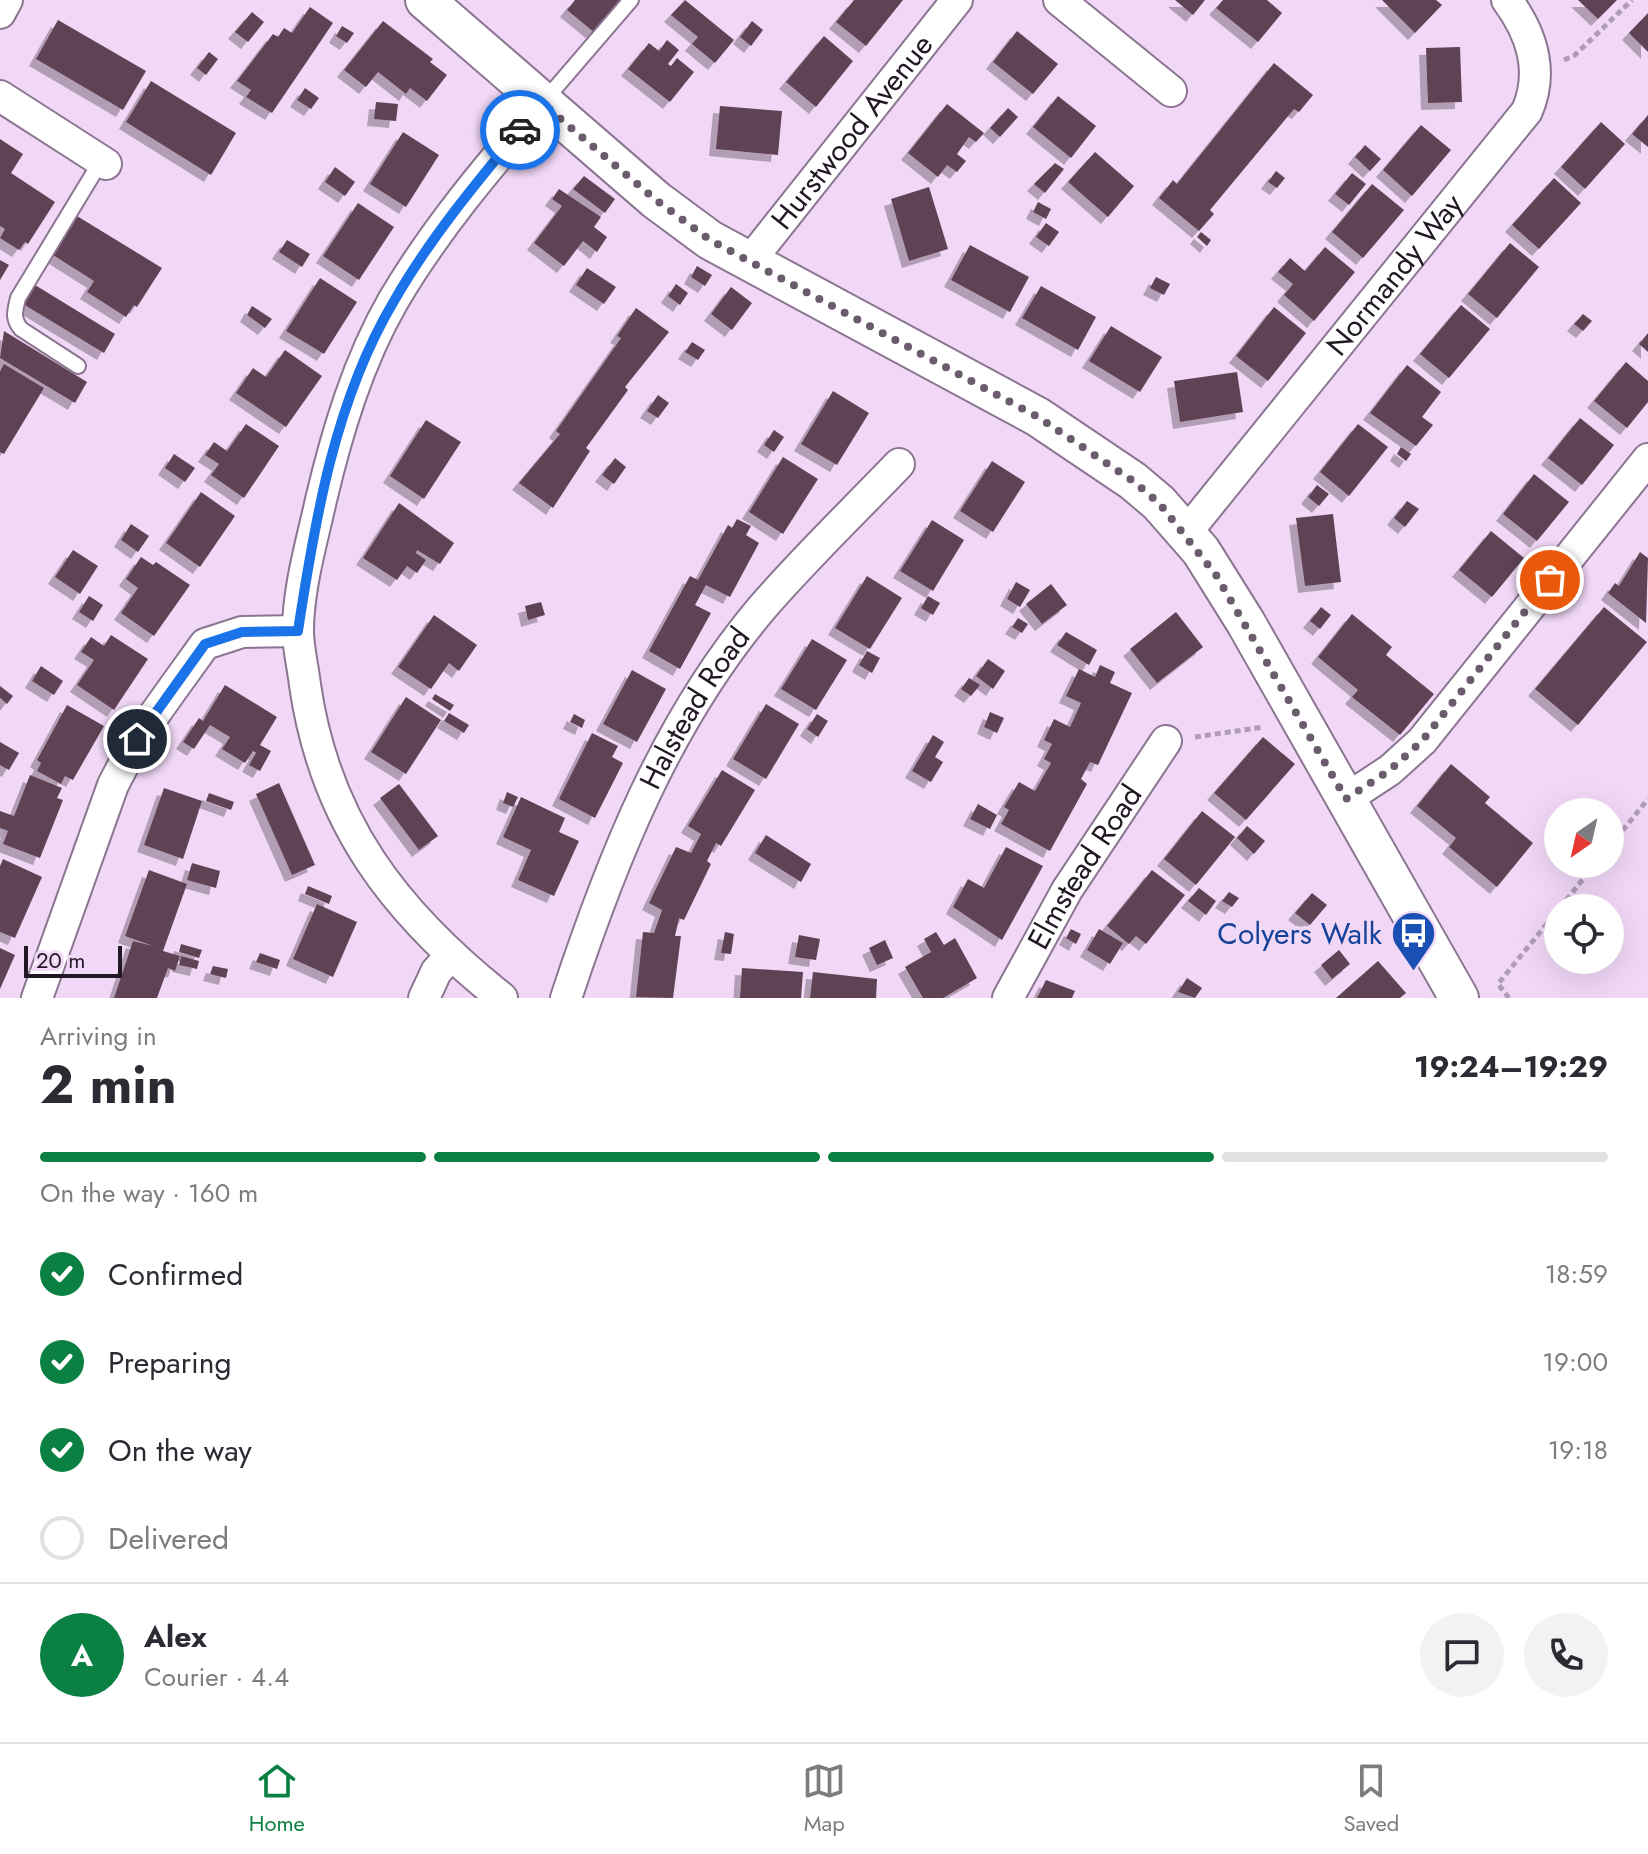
<!DOCTYPE html>
<html lang="en">
<head>
<meta charset="utf-8">
<style>
  :root { --surface:#fff; --page:#f2f2f3; --text:#2b2b33; --muted:#7c7c81; --line:#e1e1e2; --accent:#0b8043 }
  body { margin:0; font-family:Jost,sans-serif; background:var(--page); color:var(--text); height:100vh; display:flex; flex-direction:column; font-size:30px; white-space:nowrap }
  * { box-sizing:border-box; margin:0 }
  p { font-size:26px; color:var(--muted) }
  .icon { flex:none; width:44px; height:44px; fill:none; stroke:currentColor; stroke-width:2; stroke-linecap:round; stroke-linejoin:round }
  .map { position:relative; height:998px; overflow:hidden }
  .sheet { display:flex; flex-direction:column; background:var(--surface); flex:1 }
  .sheet>* { flex:none }
  .needle { width:52px; rotate:214deg }
  .buttons { position:absolute; left:1544px; top:798px; display:grid; gap:16px }
  .buttons a { display:grid; place-items:center; width:80px; height:80px; border-radius:50%; background:var(--surface); box-shadow:0 8px 32px #0002; font-size:40px }
  .scale { position:absolute; left:24px; bottom:20px; width:98px; box-sizing:border-box; padding-left:8px; border:4px solid #211823; border-top:0; font-size:22px; line-height:28px; white-space:nowrap; color:#211823; -webkit-text-stroke:6px #f1d8f7; paint-order:stroke }
  .pin { position:absolute; display:grid; place-items:center; width:68px; height:68px; color:#fff; margin:-34px; border:4px solid #fff; border-radius:50%; box-shadow:0 2px 8px #0007 }
  .courier { position:absolute; display:grid; place-items:center; width:80px; height:80px; margin:-40px; border:6px solid #1a73e8; border-radius:50%; background:#fff; color:#222; box-shadow:0 2px 10px #0007 }
  .head em { font-style:normal; font-weight:700 }
  .head div { display:flex; flex-direction:column-reverse }
  .head { display:flex; align-items:center; justify-content:space-between; height:136px; padding:0 40px }
  h1 { font-size:52px; font-weight:700; line-height:60px }
  .bar { display:grid; grid-template-columns:repeat(4,1fr); gap:12px 8px; align-content:center; height:96px; padding:0 40px }
  .bar i { height:10px; border-radius:6px; background:var(--line) }
  .bar .selected { background:var(--accent) }
  .bar p { grid-column:span 4 }
  .line { display:flex; align-items:center; gap:20px; padding:0 40px; border-top:2px solid var(--line) }
  .line div { flex:1 }
  .round { display:grid; place-items:center; flex:none; width:84px; height:84px; border-radius:42px; background:var(--page) }
  ol { padding:0 40px; list-style:none }
  li { display:flex; align-items:center; gap:24px; height:88px }
  li p { margin-inline-start:auto }
  li .icon { padding:8px; border-radius:50%; background:var(--accent); color:#fff; stroke-width:4 }
  li:last-child { color:var(--muted) }
  li i { width:44px; height:44px; border:4px solid var(--line); border-radius:50% }
  .dock { display:flex; justify-content:space-around; align-items:center; height:112px; border-top:2px solid var(--line); background:var(--surface); font-size:22px; color:var(--muted) }
  .dock a { display:grid; justify-items:center; gap:4px }
  .dock .selected { color:var(--accent) }
  .map>svg:first-child { display:block }
  .building { fill:#614254; filter:url(#shadow) }
  .lines { fill:none; stroke-linecap:round; stroke-linejoin:round }
  .service-casing { stroke:#8b7591; stroke-width:18 }
  .minor-casing { stroke:#8b7591; stroke-width:34 }
  .tertiary-casing { stroke:#8b7591; stroke-width:42 }
  .path { stroke:#b09cb5; stroke-width:5; stroke-dasharray:6 4; stroke-linecap:butt }
  .service { stroke:#fff; stroke-width:14 }
  .minor { stroke:#fff; stroke-width:30 }
  .tertiary { stroke:#fff; stroke-width:38 }
  .done { stroke:#6a5b6d; stroke-width:8; stroke-dasharray:0 14.4 }
  .route { stroke:#1a73e8; stroke-width:10 }
  .labels { text-anchor:middle; stroke-width:8; stroke-linejoin:round; paint-order:stroke }
  .street-label { font-size:30px; fill:#211823; stroke:#f1d8f7 }
  .transit-label { font-size:30px; fill:#164399; stroke:#f1d8f7; text-anchor:end }
</style>
</head>
<body>
<div class="map">
<svg width="1648" height="998" viewBox="0 0 1648 998">
  <defs>
    <filter id="shadow"><feDropShadow dx="-7" dy="7" stdDeviation="0" flood-color="#0004"/></filter>
  </defs>
  <rect width="100%" height="100%" fill="#f1d8f7"/>
  <g class="building">
    <polygon points="575,0 623,0 595,33 567,10"/>
    <polygon points="685,0 734,40 715,63 692,44 698,37 671,15"/>
    <polygon points="854,0 903,0 866,46 836,22"/>
    <polygon points="1175,0 1205,0 1193,15"/>
    <polygon points="1223,0 1267,0 1282,13 1258,42 1216,8"/>
    <polygon points="1382,0 1436,0 1442,5 1415,33"/>
    <polygon points="1578,0 1617,0 1598,19"/>
    <polygon points="310,7 333,23 272,113 246,97 251,90 237,81 273,34 278,37 284,28 292,33"/>
    <polygon points="252,12 264,22 248,42 235,32"/>
    <polygon points="1648,13 1648,52 1629,33"/>
    <polygon points="58,20 146,71 123,110 36,59"/>
    <polygon points="383,21 433,59 430,62 447,75 427,101 410,88 406,94 378,72 366,87 344,70"/>
    <polygon points="752,21 763,30 751,46 740,37"/>
    <polygon points="342,26 354,33 347,43 336,36"/>
    <polygon points="1017,31 1058,64 1033,94 993,62"/>
    <polygon points="824,36 853,61 816,107 786,82"/>
    <polygon points="667,40 679,50 668,64 671,66 677,58 694,72 670,102 628,69 649,43 659,51"/>
    <polygon points="1460,47 1462,102 1428,103 1426,48"/>
    <polygon points="209,52 218,59 206,75 197,68"/>
    <polygon points="1274,63 1313,95 1299,112 1294,109 1210,210 1214,214 1199,231 1159,198 1173,180 1177,184"/>
    <polygon points="151,81 236,133 211,175 126,122"/>
    <polygon points="305,88 319,98 311,109 297,100"/>
    <polygon points="1058,96 1096,126 1071,158 1033,127"/>
    <polygon points="376,102 398,104 396,121 374,119"/>
    <polygon points="947,104 984,133 976,142 969,137 957,154 966,161 957,172 947,165 938,177 908,153"/>
    <polygon points="720,106 782,111 778,155 716,149"/>
    <polygon points="1008,108 1018,117 1000,137 990,128"/>
    <polygon points="1648,115 1648,147 1632,134"/>
    <polygon points="1601,122 1625,144 1585,189 1561,167"/>
    <polygon points="1421,125 1451,150 1412,196 1383,170"/>
    <polygon points="403,132 439,155 406,207 370,184"/>
    <polygon points="0,139 23,154 11,173 55,202 28,244 25,242 19,250 0,238 5,229 0,226"/>
    <polygon points="1365,145 1381,159 1370,171 1355,157"/>
    <polygon points="1095,152 1134,186 1108,217 1068,182"/>
    <polygon points="1055,163 1064,169 1045,193 1034,184"/>
    <polygon points="335,167 355,182 345,196 325,182"/>
    <polygon points="1276,171 1285,178 1277,188 1268,182"/>
    <polygon points="1352,173 1366,184 1349,205 1335,194"/>
    <polygon points="584,176 615,199 605,213 573,189"/>
    <polygon points="1554,178 1581,203 1539,249 1512,225"/>
    <polygon points="1372,184 1404,210 1363,258 1332,232"/>
    <polygon points="929,187 948,249 909,261 891,199"/>
    <polygon points="559,189 601,217 594,227 607,237 597,252 583,241 564,266 534,243 562,206 552,199"/>
    <polygon points="1038,202 1051,209 1046,219 1033,212"/>
    <polygon points="358,203 394,227 359,280 323,256"/>
    <polygon points="77,216 162,268 137,307 134,305 126,317 87,292 94,281 53,255"/>
    <polygon points="1046,223 1059,232 1049,246 1036,237"/>
    <polygon points="1201,232 1211,240 1207,246 1197,237"/>
    <polygon points="287,240 310,254 302,267 279,252"/>
    <polygon points="1510,243 1539,267 1497,318 1468,294"/>
    <polygon points="970,245 1029,277 1010,312 951,280"/>
    <polygon points="1325,247 1355,272 1314,321 1284,295 1293,284 1278,272 1290,258 1305,271"/>
    <polygon points="0,260 9,265 0,280"/>
    <polygon points="697,266 712,275 705,286 691,277"/>
    <polygon points="587,268 616,287 604,304 576,285"/>
    <polygon points="1156,277 1170,284 1164,295 1150,288"/>
    <polygon points="320,278 357,302 324,354 286,331"/>
    <polygon points="676,284 688,293 680,305 668,296"/>
    <polygon points="35,285 115,334 104,353 23,304"/>
    <polygon points="1041,286 1096,317 1078,350 1022,318"/>
    <polygon points="731,287 752,303 732,330 711,314"/>
    <polygon points="1461,305 1490,329 1449,378 1420,354"/>
    <polygon points="252,306 272,319 265,328 247,315"/>
    <polygon points="1274,307 1306,333 1268,381 1236,356"/>
    <polygon points="636,308 669,332 625,387 628,390 586,448 590,451 553,508 519,483 560,434 556,431 621,338 617,336"/>
    <polygon points="1583,314 1592,321 1583,331 1574,324"/>
    <polygon points="1111,326 1162,357 1140,392 1089,361"/>
    <polygon points="4,331 87,382 75,403 0,358"/>
    <polygon points="1648,333 1648,352 1639,344"/>
    <polygon points="692,342 705,350 698,360 685,352"/>
    <polygon points="285,350 322,376 286,427 236,393 253,368 266,377"/>
    <polygon points="1626,362 1648,381 1648,402 1627,428 1594,401"/>
    <polygon points="4,364 44,388 4,454 0,452 0,371"/>
    <polygon points="1407,365 1441,392 1422,417 1433,425 1416,446 1370,413"/>
    <polygon points="1237,372 1243,412 1180,422 1174,381"/>
    <polygon points="833,391 869,413 837,465 801,444"/>
    <polygon points="658,395 669,403 658,418 647,411"/>
    <polygon points="1580,418 1614,445 1582,485 1548,458"/>
    <polygon points="426,420 461,442 424,499 390,476"/>
    <polygon points="246,424 279,446 244,498 211,475 219,464 205,455 214,442 227,451"/>
    <polygon points="1358,424 1388,447 1349,496 1320,472"/>
    <polygon points="774,430 784,437 774,452 764,445"/>
    <polygon points="1401,447 1411,454 1406,461 1397,454"/>
    <polygon points="174,454 195,468 185,482 165,468"/>
    <polygon points="783,457 818,479 783,534 749,512"/>
    <polygon points="615,458 626,467 614,484 602,475"/>
    <polygon points="992,461 1025,482 993,532 960,511"/>
    <polygon points="1534,474 1569,502 1537,541 1503,514"/>
    <polygon points="1317,485 1329,494 1319,506 1308,497"/>
    <polygon points="201,492 235,516 200,567 166,543"/>
    <polygon points="1407,501 1419,509 1405,527 1394,518"/>
    <polygon points="399,503 454,543 440,564 417,550 416,553 426,560 417,573 407,566 397,580 363,558"/>
    <polygon points="1333,514 1341,582 1305,586 1296,518"/>
    <polygon points="737,519 751,526 746,535 759,543 730,597 706,585 695,605 711,613 680,669 649,651 690,576 698,580 728,525 732,528"/>
    <polygon points="932,520 964,540 933,591 900,571"/>
    <polygon points="131,524 149,536 138,552 121,540"/>
    <polygon points="1491,531 1524,558 1492,597 1459,570"/>
    <polygon points="73,550 98,566 80,594 55,577"/>
    <polygon points="1640,552 1648,558 1646,623 1608,593 1615,583 1619,586"/>
    <polygon points="141,557 153,565 156,562 190,585 154,636 121,613 138,588 126,579"/>
    <polygon points="867,576 902,598 870,649 835,628"/>
    <polygon points="1016,582 1030,590 1020,607 1007,599"/>
    <polygon points="1051,584 1067,605 1042,624 1026,604"/>
    <polygon points="89,596 103,605 93,621 79,612"/>
    <polygon points="928,596 940,603 933,615 921,608"/>
    <polygon points="541,602 545,615 528,620 525,606"/>
    <polygon points="1321,607 1331,615 1320,629 1310,621"/>
    <polygon points="1604,607 1647,642 1578,725 1535,689"/>
    <polygon points="1176,612 1203,647 1157,683 1130,649"/>
    <polygon points="1352,614 1392,647 1386,655 1434,694 1400,735 1352,697 1358,690 1318,657"/>
    <polygon points="434,615 477,645 459,671 449,663 431,689 398,667"/>
    <polygon points="1018,618 1028,624 1022,633 1012,627"/>
    <polygon points="1066,632 1097,650 1089,665 1057,645"/>
    <polygon points="111,635 148,659 114,710 77,685 94,660 81,652 91,637 104,646"/>
    <polygon points="812,639 847,660 816,710 781,689"/>
    <polygon points="867,651 880,658 872,673 859,665"/>
    <polygon points="988,659 1005,671 993,689 976,676"/>
    <polygon points="1100,665 1115,672 1110,683 1132,693 1098,765 1090,762 1081,779 1087,784 1050,851 1001,824 1009,810 1004,807 1019,782 1035,791 1051,763 1044,759 1052,744 1044,740 1054,719 1070,727 1081,703 1066,696 1079,669 1095,677"/>
    <polygon points="41,666 63,681 54,695 32,681"/>
    <polygon points="632,670 666,689 637,742 603,724"/>
    <polygon points="969,678 980,685 971,696 961,689"/>
    <polygon points="225,685 277,717 260,745 271,751 260,771 249,765 256,753 253,751 245,763 222,749 230,737 210,725 194,749 183,742 199,718 203,721"/>
    <polygon points="0,686 13,696 7,704 0,698"/>
    <polygon points="435,694 454,705 450,711 432,699"/>
    <polygon points="406,697 441,720 406,774 371,752"/>
    <polygon points="766,704 799,724 766,779 733,759"/>
    <polygon points="67,705 104,726 73,780 65,776 61,784 37,771 41,763 37,760"/>
    <polygon points="990,712 1004,718 997,733 984,727"/>
    <polygon points="449,713 469,725 464,733 444,721"/>
    <polygon points="574,714 585,720 582,728 570,722"/>
    <polygon points="817,714 828,721 818,737 807,729"/>
    <polygon points="592,733 618,746 612,757 623,763 595,818 559,799"/>
    <polygon points="933,735 944,742 935,757 943,762 931,782 912,771"/>
    <polygon points="1263,737 1295,764 1246,820 1214,793"/>
    <polygon points="0,742 19,753 9,770 0,765"/>
    <polygon points="1451,764 1490,797 1485,803 1533,843 1497,887 1449,847 1456,838 1417,806"/>
    <polygon points="722,770 755,790 721,846 716,843 707,861 711,864 684,920 679,918 675,936 681,936 673,998 636,997 643,932 654,933 662,910 649,903 676,847 691,853 701,834 688,826"/>
    <polygon points="30,775 62,788 57,798 63,800 40,858 3,844 8,831 0,828 0,811 14,816"/>
    <polygon points="279,783 315,865 292,875 256,794"/>
    <polygon points="399,784 438,836 419,850 380,798"/>
    <polygon points="164,788 202,801 183,859 144,845"/>
    <polygon points="507,792 518,797 513,807 503,803"/>
    <polygon points="209,793 234,802 231,810 206,801"/>
    <polygon points="521,797 565,818 559,832 579,841 554,896 518,880 531,850 503,837"/>
    <polygon points="978,804 997,815 990,829 970,819"/>
    <polygon points="1202,811 1235,837 1196,885 1164,859"/>
    <polygon points="1247,826 1265,841 1254,854 1237,838"/>
    <polygon points="766,835 811,864 801,882 755,853"/>
    <polygon points="1006,847 1043,866 1002,940 953,907 968,879 984,888"/>
    <polygon points="3,859 42,877 15,938 0,932 0,866"/>
    <polygon points="192,863 220,871 216,888 187,880"/>
    <polygon points="149,870 187,884 163,951 180,956 175,971 168,968 157,998 114,998 133,941 153,946 125,936"/>
    <polygon points="1152,870 1185,895 1146,944 1136,936 1129,944 1107,926"/>
    <polygon points="308,886 332,896 329,904 305,894"/>
    <polygon points="1199,888 1216,901 1206,915 1188,901"/>
    <polygon points="1229,892 1239,898 1232,907 1222,901"/>
    <polygon points="1312,893 1327,905 1310,925 1295,913"/>
    <polygon points="317,904 357,922 333,977 293,959"/>
    <polygon points="1071,929 1081,934 1076,944 1066,938"/>
    <polygon points="1099,929 1123,943 1110,964 1087,950"/>
    <polygon points="725,932 734,934 731,954 721,953"/>
    <polygon points="936,932 944,945 955,938 977,978 943,998 923,998 905,967 931,952 924,939"/>
    <polygon points="799,935 820,939 816,960 795,957"/>
    <polygon points="885,940 893,958 877,965 869,948"/>
    <polygon points="181,944 202,950 199,958 179,952"/>
    <polygon points="0,948 15,955 0,989"/>
    <polygon points="1339,950 1350,964 1332,979 1321,965"/>
    <polygon points="260,953 280,960 277,969 256,962"/>
    <polygon points="181,956 199,961 197,969 179,965"/>
    <polygon points="1378,961 1406,993 1400,998 1336,998"/>
    <polygon points="213,966 228,969 226,978 210,974"/>
    <polygon points="742,968 803,972 801,998 740,998"/>
    <polygon points="813,972 877,979 876,998 810,998"/>
    <polygon points="1187,978 1202,988 1195,998 1178,992"/>
    <polygon points="1046,980 1075,991 1072,998 1037,998"/>
  </g>
  <g class="lines">
    <defs>
      <g id="service">
        <polyline points="545,100 631,0"/>
        <path d="M78,366l-57,-37c-9,-11 -6,-18 -3,-31l83,-137"/>
      </g>
      <g id="minor">
        <polyline points="1059,0 1171,91"/>
        <polyline points="0,13 7,0"/>
        <polyline points="0,96 106,164"/>
        <path id="s1" d="M749,262l208,-262"/>
        <path id="s2" d="M1186,533l341,-422c17,-40 5,-77 -20,-111"/>
        <polyline points="1346,799 1390,770 1422,741 1648,459"/>
        <polyline points="37,998 113,785 137,739 174,687 205,644 242,632 298,631"/>
        <polyline points="424,998 436,972 450,956"/>
        <path d="M502,998c-107,-85 -177,-175 -197,-313 -2,-18 -7,-37 -7,-54 0,-43 14,-90 23,-131 16,-68 37,-138 72,-199 41,-70 96,-136 150,-197"/>
        <path id="s3" d="M566,998c46,-139 100,-276 195,-389 43,-50 92,-97 138,-145"/>
        <path id="s4" d="M1008,998l59,-108 99,-149"/>
      </g>
      <polyline id="tertiary" points="425,0 656,200 710,240 1038,417 1133,481 1159,503 1201,551 1246,623 1459,998"/>
    </defs>
    <use href="#service" class="service-casing"/>
    <use href="#minor" class="minor-casing"/>
    <use href="#tertiary" class="tertiary-casing"/>
    <g class="path">
      <polyline points="1564,60 1575,55 1632,0"/>
      <polyline points="1195,737 1264,727"/>
      <polyline points="1610,846 1648,799"/>
      <polyline points="1560,908 1595,864"/>
      <polyline points="1509,998 1498,984 1558,910"/>
    </g>
    <use href="#service" class="service"/>
    <use href="#minor" class="minor"/>
    <use href="#tertiary" class="tertiary"/>
  </g>
  <g class="lines">
    <polyline class="done" points="520,130 543,104 656,200 710,240 1038,417 1133,481 1159,503 1216,575 1346,799 1390,770 1422,741 1550,580"/>
    <path class="route" d="M137,739l68,-95 37,-12 56,-1c17,-112 37,-231 96,-330 35,-61 81,-117 126,-171"/>
  </g>
  <defs>
    <symbol id="bus-pin" viewBox="-11 -11 22 30"><path d="M0 17L-7.5 6A9.5 9.5 0 1 1 7.5 6Z" fill="#1a4fb4" stroke="#f1d8f7"/><path d="M-5-6H5V4H4V6H2V4H-2V6H-4V4H-5ZM-3.5-4V0h7V-4ZM-3.5 1.2v1.5H-2V1.2ZM2 1.2v1.5H3.5V1.2Z" fill="#fff"/></symbol>
  </defs>
  <g fill-rule="evenodd">
    <use href="#bus-pin" x="1388" y="908" width="51" height="69"/>
  </g>
  <g class="labels">
    <g class="street-label">
      <text dy="10" stroke="none"><textPath href="#s1" startOffset="166">Hurstwood Avenue</textPath></text>
      <text dy="10" stroke="none"><textPath href="#s2" startOffset="332">Normandy Way</textPath></text>
      <text dy="10" stroke="none"><textPath href="#s3" startOffset="318">Halstead Road</textPath></text>
      <text dy="10" stroke="none"><textPath href="#s4" startOffset="152">Elmstead Road</textPath></text>
    </g>
    <g class="transit-label">
      <text x="1382" y="944">Colyers Walk</text>
    </g>
  </g>
</svg>
<div class="buttons">
<a><svg class="needle" viewBox="-14 -14 28 28"><path d="M0-13l5 13h-10z" fill="#e53935"/><path d="M0 13l5-13h-10z" fill="#7c7c81"/></svg></a>
<a><svg class="icon" aria-label="locate" viewBox="0 0 24 24"><circle cx="12" cy="12" r="6"/><path d="M12 2v4M12 18v4M2 12h4M18 12h4"/></svg></a>
</div>
<div class="scale">20 m</div>
<div class="pin" style="left:1550px;top:580px;background:#ea580c"><svg class="icon" aria-label="bag" viewBox="0 0 24 24"><path d="M5 8h14l-1 12H6zM9 8a3 3 0 0 1 6 0"/></svg></div>
<div class="pin" style="left:137px;top:739px;background:#1f2937"><svg class="icon" aria-label="home" viewBox="0 0 24 24"><path d="M3 11l9-7 9 7M6 9v11h12V9"/></svg></div>
<div class="courier" style="left:520px;top:130px"><svg class="icon" aria-label="car" viewBox="0 0 24 24"><path d="M5 17H2v-5l4-1 3-4h7l3 4 3 1v5h-3M9 17h6M6 11h13"/><circle cx="7" cy="17" r="2"/><circle cx="17" cy="17" r="2"/></svg></div>
</div>
<section class="sheet">
<div class="head"><div><h1>2 min</h1><p>Arriving in</p></div><em>19:24–19:29</em></div>
<div class="bar"><i class="selected"></i><i class="selected"></i><i class="selected"></i><i></i><p>On the way · 160 m</p></div>
<ol>
<li><svg class="icon" aria-label="check" viewBox="0 0 24 24"><path d="M5 12l5 5 9-10"/></svg>Confirmed<p>18:59</p></li>
<li><svg class="icon" aria-label="check" viewBox="0 0 24 24"><path d="M5 12l5 5 9-10"/></svg>Preparing<p>19:00</p></li>
<li><svg class="icon" aria-label="check" viewBox="0 0 24 24"><path d="M5 12l5 5 9-10"/></svg>On the way<p>19:18</p></li>
<li><i></i>Delivered</li>
</ol>
<div class="line" style="height:144px"><b class="round" style="background:var(--accent);color:#fff">A</b><div><b>Alex</b><p>Courier · 4.4</p></div><a class="round"><svg class="icon" aria-label="chat" viewBox="0 0 24 24"><path d="M4 5h16v11H9l-5 4z"/></svg></a><a class="round"><svg class="icon" aria-label="phone" viewBox="0 0 24 24"><path d="M5 4h4l2 5-3 2q2 4 5 5l2-3 5 2v4C11 20 4 13 5 4z"/></svg></a></div>
</section>
<nav class="dock">
<a class="selected"><svg class="icon" aria-label="home" viewBox="0 0 24 24"><path d="M3 11l9-7 9 7M6 9v11h12V9"/></svg>Home</a>
<a><svg class="icon" aria-label="map" viewBox="0 0 24 24"><path d="M3 6l6-2 6 2 6-2v14l-6 2-6-2-6 2zM9 4v14M15 6v14"/></svg>Map</a>
<a><svg class="icon" aria-label="saved" viewBox="0 0 24 24"><path d="M7 4h10v16l-5-4-5 4z"/></svg>Saved</a>
</nav>
</body>
</html>
